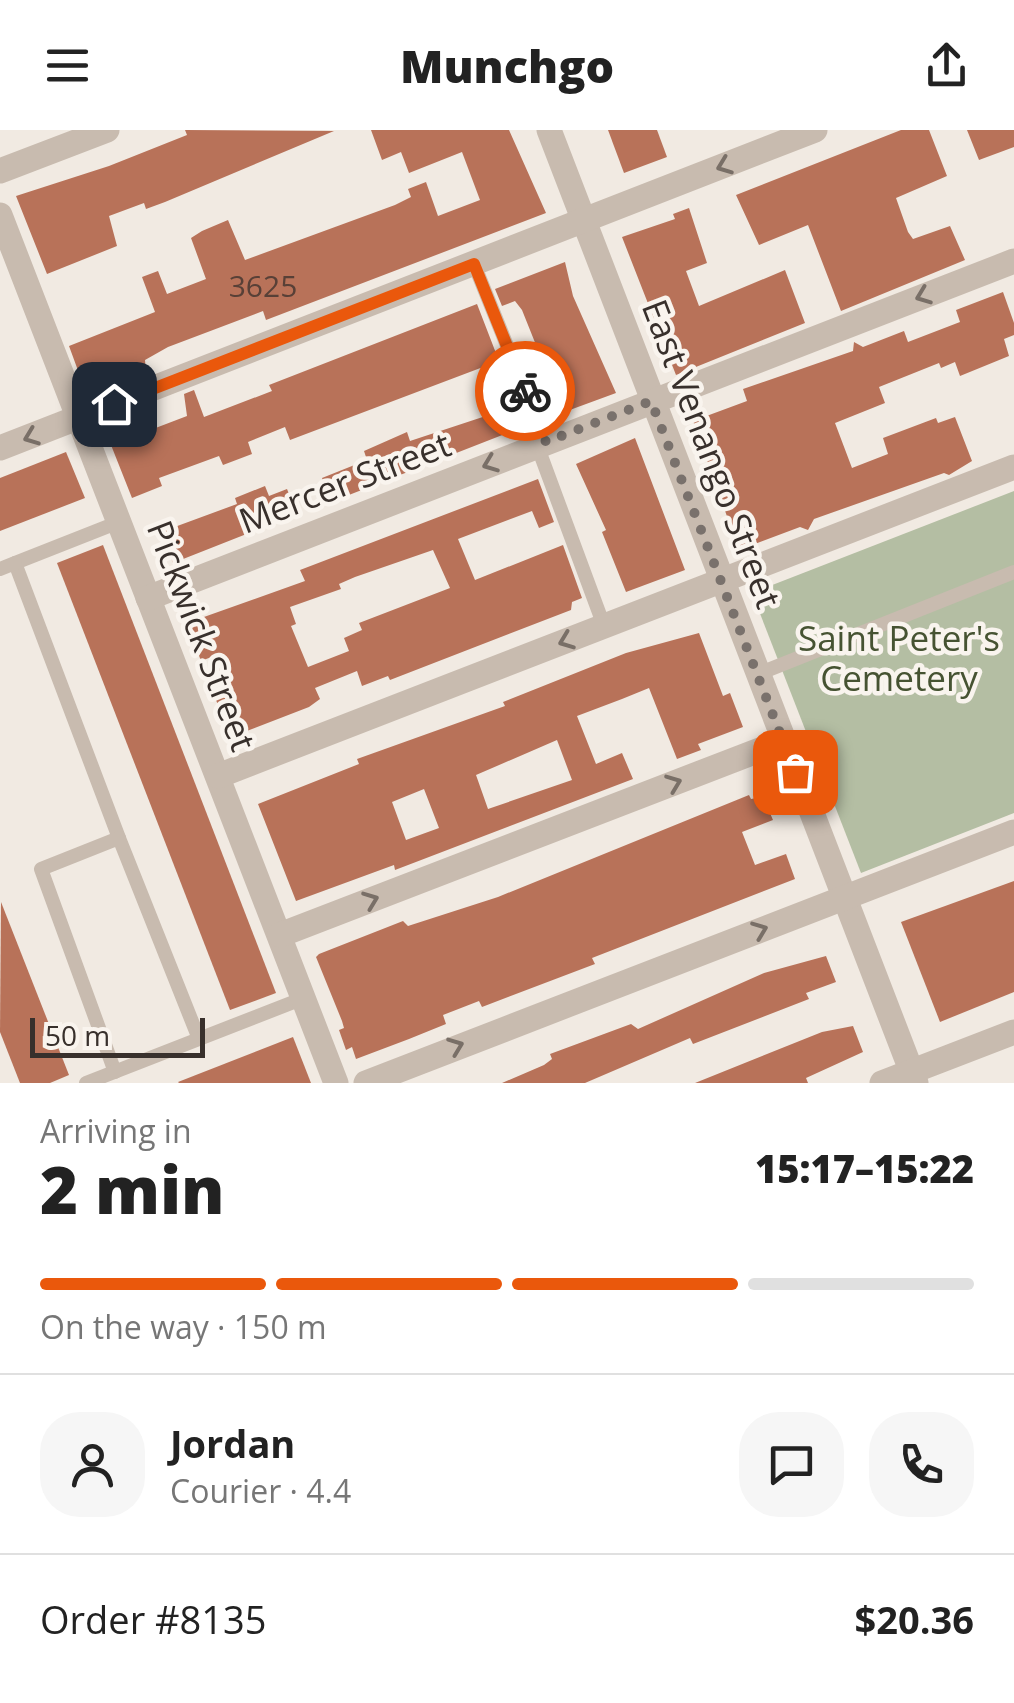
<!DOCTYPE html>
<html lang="en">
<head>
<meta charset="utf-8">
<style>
  :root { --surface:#fff; --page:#f6f6f6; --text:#222; --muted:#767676; --line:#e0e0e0; --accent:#ea580c }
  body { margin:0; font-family:"Open Sans",sans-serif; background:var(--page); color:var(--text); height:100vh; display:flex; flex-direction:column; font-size:38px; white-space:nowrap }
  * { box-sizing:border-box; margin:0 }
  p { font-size:32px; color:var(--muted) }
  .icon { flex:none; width:55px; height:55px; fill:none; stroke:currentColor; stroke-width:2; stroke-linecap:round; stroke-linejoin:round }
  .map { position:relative; height:953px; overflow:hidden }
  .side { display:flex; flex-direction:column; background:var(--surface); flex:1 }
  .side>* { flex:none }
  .scale { position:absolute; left:30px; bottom:25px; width:175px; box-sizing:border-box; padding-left:10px; border:5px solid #38302c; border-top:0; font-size:28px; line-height:35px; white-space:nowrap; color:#38302c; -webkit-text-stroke:8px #f9f4ee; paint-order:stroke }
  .pin { position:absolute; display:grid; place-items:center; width:85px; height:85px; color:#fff; margin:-42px; border-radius:20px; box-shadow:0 5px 15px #0006 }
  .courier { position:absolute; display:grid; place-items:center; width:100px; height:100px; margin:-50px; border:8px solid #ea580c; border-radius:50%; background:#fff; color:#222; box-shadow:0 2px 12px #0007 }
  .head em { font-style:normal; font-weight:800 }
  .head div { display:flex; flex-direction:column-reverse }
  .head { display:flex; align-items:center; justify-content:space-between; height:170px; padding:0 40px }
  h1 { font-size:65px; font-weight:800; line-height:75px }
  .bar { display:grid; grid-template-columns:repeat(4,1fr); gap:15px 10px; align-content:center; height:120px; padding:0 40px }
  .bar i { height:12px; border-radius:8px; background:var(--line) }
  .bar .current { background:var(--accent) }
  .bar p { grid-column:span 4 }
  .line { display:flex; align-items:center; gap:25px; padding:0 40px; border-top:2px solid var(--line) }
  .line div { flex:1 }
  .round { display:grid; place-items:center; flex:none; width:105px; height:105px; border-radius:40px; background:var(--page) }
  header { display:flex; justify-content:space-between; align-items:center; height:130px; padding:0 40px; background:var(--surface); font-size:45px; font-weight:800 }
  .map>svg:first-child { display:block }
  .green { fill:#b4bea3 }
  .building { fill:#b87259; fill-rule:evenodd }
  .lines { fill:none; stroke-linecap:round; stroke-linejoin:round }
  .lane { stroke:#c8bbaf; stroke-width:14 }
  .street { stroke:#c8bbaf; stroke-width:25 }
  .oneway { stroke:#796f67 }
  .done { stroke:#79716c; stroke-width:10; stroke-dasharray:0 18 }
  .route { stroke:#ea580c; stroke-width:12 }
  .labels { text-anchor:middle; stroke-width:9; stroke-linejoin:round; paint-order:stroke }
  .number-label { font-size:30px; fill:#584037 }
  .street-label { font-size:35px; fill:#38302c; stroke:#f9f4ee }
  .park-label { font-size:35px; fill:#465332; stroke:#f9f4ee }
</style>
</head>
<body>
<header><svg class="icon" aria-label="menu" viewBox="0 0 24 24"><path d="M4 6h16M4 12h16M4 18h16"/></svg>Munchgo<svg class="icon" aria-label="share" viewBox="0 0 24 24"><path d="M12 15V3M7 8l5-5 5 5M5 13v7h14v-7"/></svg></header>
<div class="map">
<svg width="1014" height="953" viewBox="0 0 1014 953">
  <rect width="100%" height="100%" fill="#f1eae2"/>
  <polygon class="green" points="1014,361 1014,683 861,743 752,463"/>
  <g class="building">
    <polygon points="185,0 334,1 165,72 146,79 144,73 109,86 117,116 47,144 16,66 109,36 187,5"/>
    <polygon points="371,0 509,0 546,83 266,190 263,181 168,217 145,230 146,242 87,265 69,216 155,182 142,147 158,141 167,164 206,149 191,108 202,101 228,90 245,130 395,75 411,67 408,59 426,52 438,86 480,70 462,22 409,43 401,22 382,30"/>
    <polygon points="608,0 657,0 667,27 624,43"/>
    <polygon points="901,0 929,0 947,46 896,68 908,102 913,109 950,96 965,130 841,181 808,95 759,115 736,65"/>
    <polygon points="967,0 1014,0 1014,17 979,30"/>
    <polygon points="689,78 707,133 686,141 699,176 785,140 805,193 676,245 622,107 675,89 673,84"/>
    <polygon points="565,132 573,166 616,263 548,288 541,270 556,265 522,180 515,171 502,176 495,159"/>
    <polygon points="1003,162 1014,193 1014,205 1004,209 1009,226 960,246 955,232 941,238 939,233 879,257 885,273 835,293 852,338 888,324 883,308 936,288 938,293 955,287 972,331 949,345 944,343 814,389 808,400 800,397 739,420 693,291 747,271 743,259 853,221 854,212 863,217 904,201 908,212 960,192 956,180"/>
    <polygon points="477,174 499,231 290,310 285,297 248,312 252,324 223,335 219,326 159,348 162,356 132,368 111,315 187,286 184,264 194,260 204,287 272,261 269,255"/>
    <polygon points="519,275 528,295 331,372 322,348 367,330 364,321 407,302 410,311"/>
    <polygon points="635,308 685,440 626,462 602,402 606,400 576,334"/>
    <polygon points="66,322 85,368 0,401 0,348"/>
    <path d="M538,349l16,43 -15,6 -7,-17 -74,28 17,41 88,-35 19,53 -10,4 -1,8 -181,70 -2,-4 -26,10 -5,-15 -42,17 5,11 -11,8 -78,30 -15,-37 13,-6 -15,-38 -13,5 -14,-38 118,-42 -5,-11zM433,420l17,38 -91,35 3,7 -18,8 5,13 -41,16 -17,-41 5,-2 -6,-17 51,-18 -2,-5 16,-7z"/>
    <polygon points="265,356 269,366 287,359 297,384 173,433 161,402 237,374 235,368"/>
    <polygon points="103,415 276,863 230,880 57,433"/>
    <path d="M699,503l24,63 7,-3 13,34 -45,17 3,6 -24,9 -28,-71 -27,11 -45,17 19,48 26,-11 11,26 -238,91 -1,-5 -98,36 -38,-97 101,-40 -2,-5 148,-53 -2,-4 123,-49zM557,610l15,40 -84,29 -12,-34zM424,659l15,39 -33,12 -14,-38z"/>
    <polygon points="749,665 751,669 763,667 773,690 742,702 755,735 786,724 795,749 592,828 595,834 482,877 479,871 443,885 446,894 409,909 356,929 352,917 346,920 339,900 344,898 342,891 316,827 319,824 403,791 408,796 498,767"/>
    <polygon points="1014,751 1014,862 940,892 901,792"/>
    <polygon points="1,772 69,945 50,953 20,953 0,902"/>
    <polygon points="826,826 836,852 806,863 809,869 693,914 690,908 585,953 502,953 544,935 552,929 550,924 631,894 638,899 764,843"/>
    <polygon points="853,896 863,922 806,948 808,953 695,953 822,902"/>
    <polygon points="293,907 311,953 179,953 178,952"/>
  </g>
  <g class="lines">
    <g class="lane">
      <polyline points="474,134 546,312"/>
      <polyline points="537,315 604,496"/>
      <polyline points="119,392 15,433 119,708"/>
      <polyline points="0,439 15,433"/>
      <polyline points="758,544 1014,442"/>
      <polyline points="115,942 41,739 119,708 199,909"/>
      <polyline points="86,953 304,868"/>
    </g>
    <g class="street">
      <polyline points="549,0 916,953"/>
      <polyline points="0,41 107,0"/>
      <polyline points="0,85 336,953"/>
      <polyline points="0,318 815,0"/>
      <polyline points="148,468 1014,131"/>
      <polyline points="218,646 1014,337"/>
      <polyline points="280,805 783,611"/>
      <polyline points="366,953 1014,702"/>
      <polyline points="882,953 1014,902"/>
    </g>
  </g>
  <defs><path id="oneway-chevron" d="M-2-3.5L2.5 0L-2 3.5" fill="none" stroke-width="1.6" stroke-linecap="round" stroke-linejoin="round" transform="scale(2.5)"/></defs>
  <g class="oneway">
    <use href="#oneway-chevron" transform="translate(724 36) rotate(159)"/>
    <use href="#oneway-chevron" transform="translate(923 166) rotate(159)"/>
    <use href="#oneway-chevron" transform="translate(31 307) rotate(159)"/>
    <use href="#oneway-chevron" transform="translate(490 334) rotate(159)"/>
    <use href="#oneway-chevron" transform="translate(566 511) rotate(159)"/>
    <use href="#oneway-chevron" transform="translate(674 653) rotate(-21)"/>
    <use href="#oneway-chevron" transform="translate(371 770) rotate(-21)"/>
    <use href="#oneway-chevron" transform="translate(760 800) rotate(-21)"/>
    <use href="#oneway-chevron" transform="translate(456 916) rotate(-21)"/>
  </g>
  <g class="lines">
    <polyline class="done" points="525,261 546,312 651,271 795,642"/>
    <polyline class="route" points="114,274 474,134 525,261"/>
  </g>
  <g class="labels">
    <g class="number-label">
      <text x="263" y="167">3625</text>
    </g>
    <g class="street-label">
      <text transform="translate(711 324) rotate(69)" y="12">East Venango Street</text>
      <text transform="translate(345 353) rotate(-21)" y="12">Mercer Street</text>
      <text transform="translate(201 506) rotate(69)" y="12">Pickwick Street</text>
    </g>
    <g class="park-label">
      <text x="899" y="521">Saint Peter's<tspan x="899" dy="40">Cemetery</tspan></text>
    </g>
  </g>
</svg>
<div class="scale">50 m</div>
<div class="pin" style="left:795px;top:642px;background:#ea580c"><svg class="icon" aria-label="bag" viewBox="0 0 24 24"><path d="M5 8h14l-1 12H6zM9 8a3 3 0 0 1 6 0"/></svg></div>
<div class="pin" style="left:114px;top:274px;background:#1f2937"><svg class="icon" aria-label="home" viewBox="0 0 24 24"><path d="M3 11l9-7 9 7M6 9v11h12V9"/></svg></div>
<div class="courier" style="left:525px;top:261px"><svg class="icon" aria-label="bike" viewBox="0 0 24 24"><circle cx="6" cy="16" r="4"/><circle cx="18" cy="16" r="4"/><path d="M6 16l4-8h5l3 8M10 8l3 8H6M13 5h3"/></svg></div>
</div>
<section class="side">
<div class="head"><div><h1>2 min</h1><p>Arriving in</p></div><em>15:17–15:22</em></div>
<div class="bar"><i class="current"></i><i class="current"></i><i class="current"></i><i></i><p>On the way · 150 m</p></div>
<div class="line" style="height:180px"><a class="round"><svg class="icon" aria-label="person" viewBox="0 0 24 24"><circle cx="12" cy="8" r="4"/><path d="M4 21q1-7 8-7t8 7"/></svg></a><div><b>Jordan</b><p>Courier · 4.4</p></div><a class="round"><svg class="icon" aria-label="chat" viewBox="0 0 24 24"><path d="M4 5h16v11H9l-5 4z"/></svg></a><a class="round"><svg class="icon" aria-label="phone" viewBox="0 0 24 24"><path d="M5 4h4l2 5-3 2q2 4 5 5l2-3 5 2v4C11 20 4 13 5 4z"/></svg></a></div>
<div class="line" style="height:130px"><div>Order #8135</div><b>$20.36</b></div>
</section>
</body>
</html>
